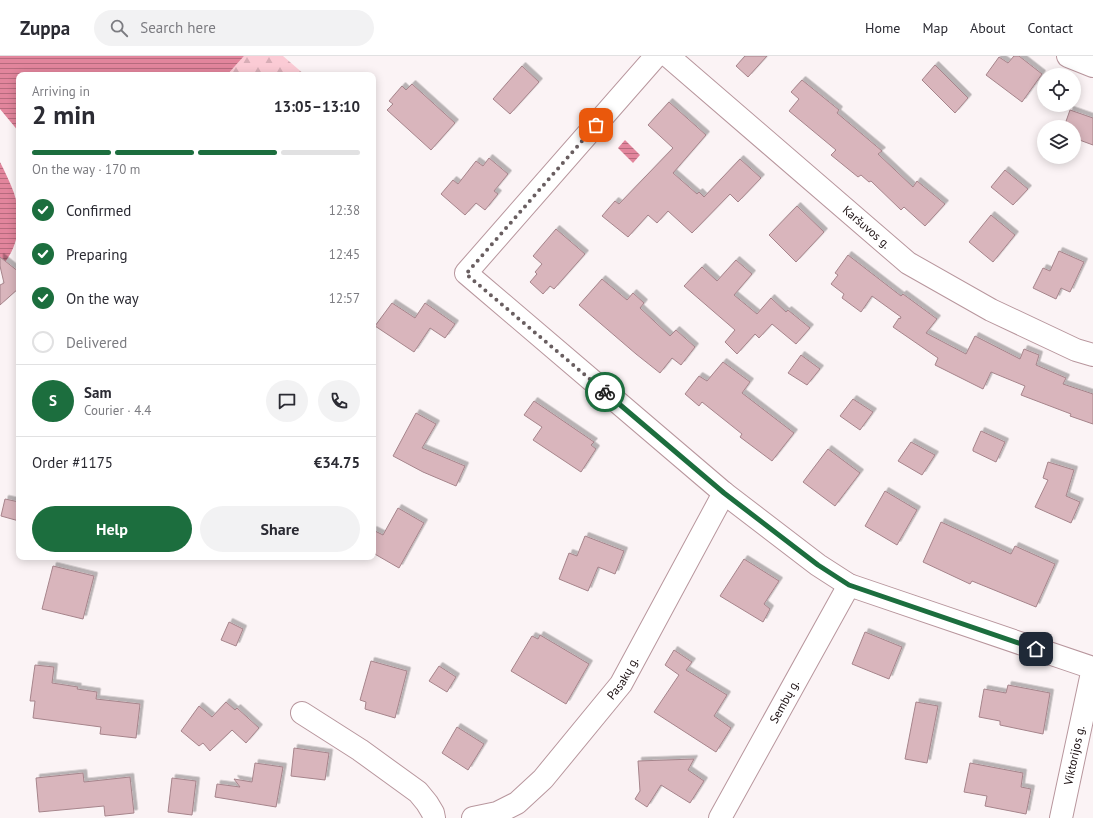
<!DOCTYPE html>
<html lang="en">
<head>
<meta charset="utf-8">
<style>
  :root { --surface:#fff; --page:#f2f2f3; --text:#2b2b33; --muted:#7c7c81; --line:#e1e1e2; --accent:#1c6e3e }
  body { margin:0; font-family:"PT Sans",sans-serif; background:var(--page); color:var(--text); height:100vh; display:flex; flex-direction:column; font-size:15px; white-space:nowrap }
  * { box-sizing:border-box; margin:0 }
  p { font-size:13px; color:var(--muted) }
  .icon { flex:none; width:22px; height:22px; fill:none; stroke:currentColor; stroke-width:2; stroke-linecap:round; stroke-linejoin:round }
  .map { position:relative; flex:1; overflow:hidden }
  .sheet { position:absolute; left:16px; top:16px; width:360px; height:488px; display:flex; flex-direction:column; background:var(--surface); border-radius:8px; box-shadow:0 2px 10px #0003 }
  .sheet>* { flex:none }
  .controls { position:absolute; left:1037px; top:12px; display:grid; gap:8px }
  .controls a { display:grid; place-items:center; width:44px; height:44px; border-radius:50%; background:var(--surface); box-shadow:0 2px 10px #0003; font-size:20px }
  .pin { position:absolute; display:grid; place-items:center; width:34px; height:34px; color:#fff; margin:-17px; border-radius:8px; box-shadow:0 2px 6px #0006 }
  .courier { position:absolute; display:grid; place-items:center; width:40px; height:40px; margin:-20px; border:3px solid #1c6e3e; border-radius:50%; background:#fff; color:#222; box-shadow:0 1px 5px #0007 }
  .headline em { font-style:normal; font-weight:600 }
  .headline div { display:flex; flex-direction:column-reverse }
  .headline { display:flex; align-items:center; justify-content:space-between; height:68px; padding:0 16px }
  h1 { font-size:26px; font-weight:600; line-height:30px }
  .bar { display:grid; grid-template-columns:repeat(4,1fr); gap:6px 4px; align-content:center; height:48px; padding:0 16px }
  .bar i { height:5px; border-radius:3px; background:var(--line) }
  .bar .selected { background:var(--accent) }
  .bar p { grid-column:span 4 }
  .line { display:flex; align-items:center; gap:10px; padding:0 16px; border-top:1px solid var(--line) }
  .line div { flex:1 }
  .round { display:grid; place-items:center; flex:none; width:42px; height:42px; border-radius:21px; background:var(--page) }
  ol { padding:0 16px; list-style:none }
  li { display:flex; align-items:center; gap:12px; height:44px }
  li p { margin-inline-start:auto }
  li .icon { padding:4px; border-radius:50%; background:var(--accent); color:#fff; stroke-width:4 }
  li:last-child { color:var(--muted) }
  li i { width:22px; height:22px; border:2px solid var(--line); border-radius:50% }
  .button { display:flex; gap:8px; margin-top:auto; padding:8px 16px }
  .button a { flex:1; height:46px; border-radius:24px; background:var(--accent); color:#fff; font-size:16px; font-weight:600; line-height:46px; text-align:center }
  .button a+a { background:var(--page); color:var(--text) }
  header { display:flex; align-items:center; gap:24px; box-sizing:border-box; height:56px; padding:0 20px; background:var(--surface); border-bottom:1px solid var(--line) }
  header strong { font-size:19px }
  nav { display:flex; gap:22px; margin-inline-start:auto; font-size:14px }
  .search { width:280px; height:36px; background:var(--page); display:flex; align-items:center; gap:10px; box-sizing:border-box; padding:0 14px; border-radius:22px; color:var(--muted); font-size:15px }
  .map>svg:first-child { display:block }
  .forest { fill:url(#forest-firs) }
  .water { fill:url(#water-rules) }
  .building { fill:#d9b5bc; stroke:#a6848b; filter:url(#shadow) }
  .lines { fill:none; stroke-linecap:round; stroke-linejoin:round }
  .minor-casing { stroke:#b8969d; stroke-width:24 }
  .minor { stroke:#fff; stroke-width:22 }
  .done { stroke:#695e60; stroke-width:4; stroke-dasharray:0 7.2 }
  .route { stroke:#1c6e3e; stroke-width:5 }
  .labels { text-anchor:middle; stroke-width:4; stroke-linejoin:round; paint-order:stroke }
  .street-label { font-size:12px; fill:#1a0e10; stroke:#fff }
</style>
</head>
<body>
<header>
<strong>Zuppa</strong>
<div class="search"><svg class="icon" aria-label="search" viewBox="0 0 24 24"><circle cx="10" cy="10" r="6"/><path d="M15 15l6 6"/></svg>Search here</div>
<nav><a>Home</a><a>Map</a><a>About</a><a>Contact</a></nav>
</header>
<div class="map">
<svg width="1093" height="762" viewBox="0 0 1093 762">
  <defs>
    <pattern id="forest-firs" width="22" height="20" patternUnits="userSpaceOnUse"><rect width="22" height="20" fill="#fbcbd5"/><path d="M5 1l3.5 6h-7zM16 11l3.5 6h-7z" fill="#d7adb6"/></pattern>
    <pattern id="water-rules" width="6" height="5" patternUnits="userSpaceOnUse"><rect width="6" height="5" fill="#e2859c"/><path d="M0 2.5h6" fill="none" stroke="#b66b7e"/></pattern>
    <filter id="shadow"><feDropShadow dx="3.5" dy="-3.5" stdDeviation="0" flood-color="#0004"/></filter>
  </defs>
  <rect width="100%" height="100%" fill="#fbf3f5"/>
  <polygon class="forest" points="244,0 283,0 305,19 227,19"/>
  <g class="water">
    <polygon points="0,0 244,0 227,19 19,19 19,76 0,53"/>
    <polygon points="625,84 640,99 633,107 618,92"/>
    <path d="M0,106c5,10 10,20 14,31 9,26 5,55 -14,75z"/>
  </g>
  <g class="building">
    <polygon points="745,0 767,0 748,21 736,10"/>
    <polygon points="1014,0 1019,0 1042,18 1022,46 986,19 999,1 1008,7"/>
    <polygon points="935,9 968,42 955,57 922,24"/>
    <polygon points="522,10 539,26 510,58 493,43"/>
    <polygon points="802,24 839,54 837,57 882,95 878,98 913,131 917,125 945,148 925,170 904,151 901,154 871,125 869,126 861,119 858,121 831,99 836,94 789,55 799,43 791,36"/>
    <polygon points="412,28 455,67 431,94 387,54 393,48 389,45 402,30 406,34"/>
    <polygon points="669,46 706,79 673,117 697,138 699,136 704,141 740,103 761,122 738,146 730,138 692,177 668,155 657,167 648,159 628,181 602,160 615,145 619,148 673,92 648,69"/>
    <polygon points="1070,54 1093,62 1093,89 1074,82 1074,71 1064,71"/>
    <polygon points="489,102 508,118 494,135 498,138 485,154 476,147 465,159 441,138 453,124 458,128 476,105 483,110"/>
    <polygon points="1005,114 1028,133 1013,149 991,131"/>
    <polygon points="797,150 824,176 796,206 769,179"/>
    <polygon points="991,159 1015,179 993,206 969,186"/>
    <polygon points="556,173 585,198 554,233 550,230 543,238 530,226 537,218 535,216 542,208 533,200"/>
    <polygon points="1059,195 1084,206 1070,236 1061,232 1056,243 1033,232 1043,212 1050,215"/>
    <polygon points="848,199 901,240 903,238 937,263 926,277 966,298 975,280 1020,303 1024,293 1039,299 1036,309 1066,322 1063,328 1093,338 1093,368 1070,360 1071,358 1021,339 1025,330 991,316 983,333 935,309 938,302 893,271 899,262 900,263 901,261 872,240 861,256 842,242 844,238 831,228 838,219 835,217"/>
    <polygon points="0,201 19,216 19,232 0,249 0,229 4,227 0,210"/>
    <polygon points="736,204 752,218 734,239 757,258 771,242 786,256 788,254 810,272 796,288 772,268 759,282 755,278 737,298 725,286 735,274 684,230 702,211 717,225"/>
    <polygon points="602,223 627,244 633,237 644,247 640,252 670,280 676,274 695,291 681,309 672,302 660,317 636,298 579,249"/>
    <polygon points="392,247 415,262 425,247 455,268 445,282 430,272 414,296 375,270"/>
    <polygon points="801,299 820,313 807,329 788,317"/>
    <polygon points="723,306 750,326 742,337 794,377 772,405 740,381 742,378 702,346 699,350 685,338 699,320 707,325"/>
    <polygon points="853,343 873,356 860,374 840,360"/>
    <polygon points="534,345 594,386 591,389 596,393 581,416 533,384 542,371 524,359"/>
    <polygon points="416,357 436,368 422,392 465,410 456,430 423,416 393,400"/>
    <polygon points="981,375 1005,386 996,406 973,395 973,393"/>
    <polygon points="911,386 935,399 922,419 898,405"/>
    <polygon points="828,393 860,417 835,450 803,426"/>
    <polygon points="1048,406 1074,414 1066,440 1080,446 1071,467 1035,451 1048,424 1043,422"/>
    <polygon points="885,435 917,454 897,489 865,470"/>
    <polygon points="5,443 19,446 19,465 1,460"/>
    <polygon points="398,452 424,467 399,512 373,497 373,474 383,479"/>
    <polygon points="941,466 1011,498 1015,490 1055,508 1036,551 972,525 970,528 923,506"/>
    <polygon points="585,480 624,495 615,518 598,511 588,535 559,523 569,497 577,500"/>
    <polygon points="744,503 779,525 764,548 770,553 763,566 720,540"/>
    <polygon points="53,510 94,520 83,563 42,553"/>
    <polygon points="229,566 243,573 236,590 221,584"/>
    <polygon points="865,576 902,591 889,623 852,608"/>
    <polygon points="540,579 589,608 566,648 511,615 532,580 538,583"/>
    <polygon points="674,594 692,606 686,614 727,639 714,660 731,672 716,696 654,656 679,619 665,609"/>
    <polygon points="371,605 407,615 395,662 365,653 366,646 360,644"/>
    <polygon points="35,609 54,611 52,627 78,631 77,633 97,636 96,643 140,648 136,682 100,678 101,671 33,662 35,645 30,645"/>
    <polygon points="439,610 456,621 447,636 429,625"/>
    <polygon points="1008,629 1050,637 1043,678 1000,669 1000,665 979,661 984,633 1006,637"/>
    <polygon points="226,646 235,654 237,652 259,672 246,687 232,674 210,695 203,687 199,690 181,675 199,650 212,661"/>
    <polygon points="916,646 938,650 927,707 905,703"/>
    <polygon points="457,671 484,688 468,714 442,697"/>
    <polygon points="294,692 329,697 325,724 291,720"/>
    <polygon points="694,703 688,714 704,725 690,747 661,729 647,751 635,743 640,735 638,705"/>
    <polygon points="255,707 283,711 276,751 215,741 217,728 240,731 234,723 252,726"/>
    <polygon points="970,707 1023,717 1021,731 1031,733 1026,758 985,750 987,740 964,736"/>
    <polygon points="83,717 84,726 130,721 134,757 105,760 104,750 39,756 36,722"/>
    <polygon points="172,722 196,725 192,759 168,756"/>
  </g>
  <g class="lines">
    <defs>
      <g id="minor">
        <polyline points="656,0 466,217 724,437 818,509 849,529 1093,612"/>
        <path id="s1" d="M668,0l240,207 83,47 85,40 17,5"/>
        <polyline points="1068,0 1093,10"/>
        <polyline points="302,657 360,694 418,736 427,747 433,757 434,762"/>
        <path id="s2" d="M473,762l24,-5 20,-10 26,-24 78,-95 103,-191"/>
        <path id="s3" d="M720,762l129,-233"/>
        <path id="s4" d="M1061,762l32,-150"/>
      </g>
    </defs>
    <use href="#minor" class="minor-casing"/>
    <use href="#minor" class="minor"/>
  </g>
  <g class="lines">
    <polyline class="done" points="596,69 466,218 605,336"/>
    <polyline class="route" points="605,336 724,437 818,509 849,529 1036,593"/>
  </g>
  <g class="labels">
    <g class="street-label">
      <text dy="4" stroke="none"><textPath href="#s1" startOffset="262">Karšuvos g.</textPath></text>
      <text dy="4" stroke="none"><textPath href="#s2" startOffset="211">Pasakų g.</textPath></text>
      <text dy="4" stroke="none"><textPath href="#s3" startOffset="133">Sembų g.</textPath></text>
      <text dy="4" stroke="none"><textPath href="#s4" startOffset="64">Viktorijos g.</textPath></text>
    </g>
  </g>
</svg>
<div class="controls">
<a><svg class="icon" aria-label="locate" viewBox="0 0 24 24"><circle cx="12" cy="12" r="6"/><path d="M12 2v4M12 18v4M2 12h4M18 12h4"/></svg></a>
<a><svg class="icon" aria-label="layers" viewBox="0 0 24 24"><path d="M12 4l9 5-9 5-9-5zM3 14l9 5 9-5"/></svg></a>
</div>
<div class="pin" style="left:596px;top:69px;background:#ea580c"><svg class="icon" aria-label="bag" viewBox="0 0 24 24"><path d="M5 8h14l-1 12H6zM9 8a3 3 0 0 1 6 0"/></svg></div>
<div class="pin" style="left:1036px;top:593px;background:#1f2937"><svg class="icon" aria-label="home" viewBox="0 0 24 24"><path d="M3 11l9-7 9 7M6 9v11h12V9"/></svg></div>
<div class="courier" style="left:605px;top:336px"><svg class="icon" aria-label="bike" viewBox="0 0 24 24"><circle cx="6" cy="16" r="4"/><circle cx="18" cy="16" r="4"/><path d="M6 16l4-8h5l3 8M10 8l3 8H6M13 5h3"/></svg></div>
<section class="sheet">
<div class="headline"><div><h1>2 min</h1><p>Arriving in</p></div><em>13:05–13:10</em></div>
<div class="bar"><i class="selected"></i><i class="selected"></i><i class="selected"></i><i></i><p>On the way · 170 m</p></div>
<ol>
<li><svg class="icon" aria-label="check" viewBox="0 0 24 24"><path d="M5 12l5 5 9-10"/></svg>Confirmed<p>12:38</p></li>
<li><svg class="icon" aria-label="check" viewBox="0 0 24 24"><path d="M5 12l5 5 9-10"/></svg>Preparing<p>12:45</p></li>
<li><svg class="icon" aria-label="check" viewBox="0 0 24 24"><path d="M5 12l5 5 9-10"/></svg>On the way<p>12:57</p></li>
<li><i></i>Delivered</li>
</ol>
<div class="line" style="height:72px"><b class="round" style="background:var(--accent);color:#fff">S</b><div><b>Sam</b><p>Courier · 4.4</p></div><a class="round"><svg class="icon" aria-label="chat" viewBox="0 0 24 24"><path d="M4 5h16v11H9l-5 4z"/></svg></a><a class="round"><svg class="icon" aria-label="phone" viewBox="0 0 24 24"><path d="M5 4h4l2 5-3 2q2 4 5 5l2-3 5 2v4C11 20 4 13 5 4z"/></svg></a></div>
<div class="line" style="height:52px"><div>Order #1175</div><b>€34.75</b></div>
<div class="button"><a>Help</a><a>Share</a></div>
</section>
</div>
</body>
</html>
